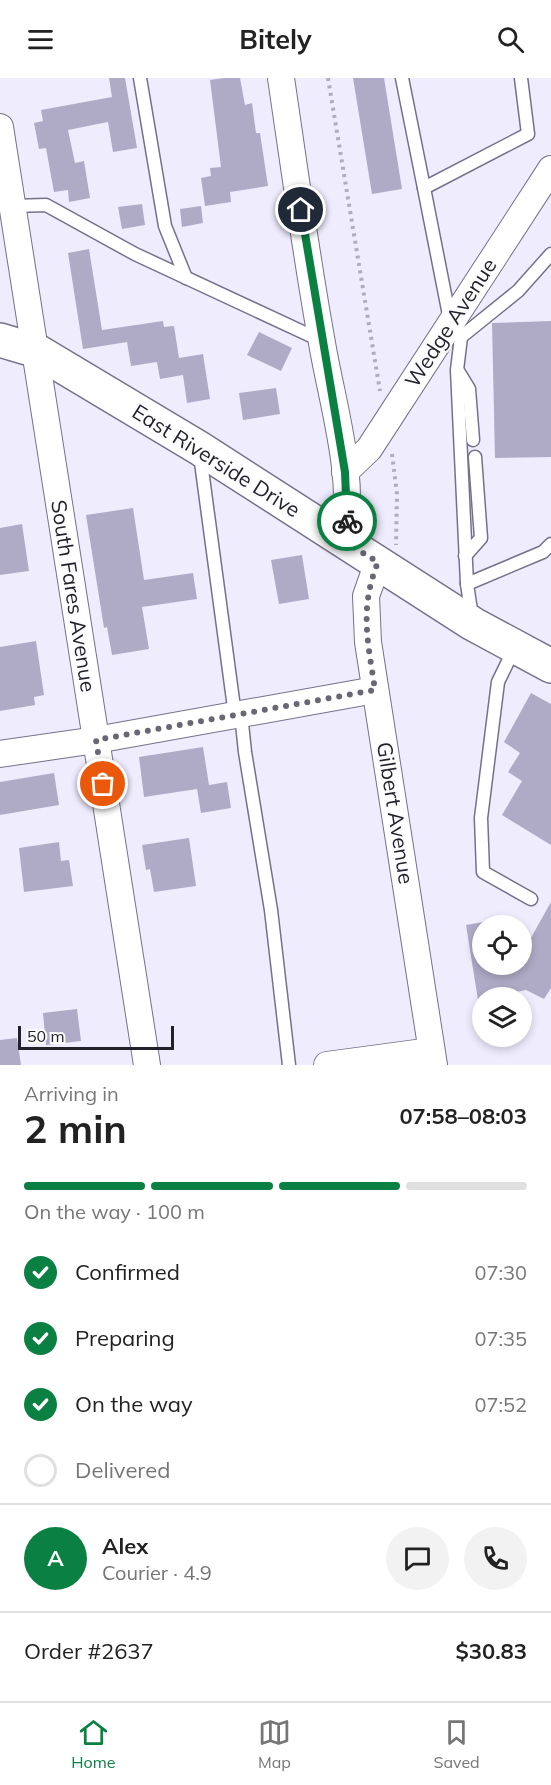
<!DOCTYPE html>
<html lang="en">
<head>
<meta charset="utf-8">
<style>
  :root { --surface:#fff; --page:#f2f2f2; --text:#222; --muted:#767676; --line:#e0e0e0; --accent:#0b8043 }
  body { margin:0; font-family:Mulish,sans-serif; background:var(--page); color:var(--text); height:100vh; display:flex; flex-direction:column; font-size:22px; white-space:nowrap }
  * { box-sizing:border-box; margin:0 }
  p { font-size:20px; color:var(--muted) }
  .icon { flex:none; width:33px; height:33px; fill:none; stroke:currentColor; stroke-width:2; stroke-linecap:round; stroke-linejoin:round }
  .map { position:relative; height:987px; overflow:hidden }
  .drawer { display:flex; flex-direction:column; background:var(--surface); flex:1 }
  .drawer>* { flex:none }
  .controls { position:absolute; left:472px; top:837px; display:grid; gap:12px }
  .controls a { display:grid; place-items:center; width:60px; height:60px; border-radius:50%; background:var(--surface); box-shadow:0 3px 9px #0003; font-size:30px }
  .scale { position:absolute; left:18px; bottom:15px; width:156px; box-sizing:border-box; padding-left:6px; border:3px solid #22202a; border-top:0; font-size:16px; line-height:21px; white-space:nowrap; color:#22202a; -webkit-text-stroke:4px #fcfcfc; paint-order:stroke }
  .pin { position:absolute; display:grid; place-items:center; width:51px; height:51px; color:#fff; margin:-26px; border:3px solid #fff; border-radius:50%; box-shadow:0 2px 6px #0007 }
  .courier { position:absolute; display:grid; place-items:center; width:60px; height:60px; margin:-30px; border:4px solid #0b8043; border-radius:50%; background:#fff; color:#222; box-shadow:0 2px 8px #0007 }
  .headline em { font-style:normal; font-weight:700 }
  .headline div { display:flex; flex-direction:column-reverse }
  .headline { display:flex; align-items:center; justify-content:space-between; height:102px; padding:0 24px }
  h1 { font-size:39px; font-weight:700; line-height:45px }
  .bar { display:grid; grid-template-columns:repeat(4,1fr); gap:9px 6px; align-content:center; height:72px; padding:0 24px }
  .bar i { height:8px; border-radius:4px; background:var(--line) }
  .bar .on { background:var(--accent) }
  .bar p { grid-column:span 4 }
  .line { display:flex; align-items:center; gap:15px; padding:0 24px; border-top:2px solid var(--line) }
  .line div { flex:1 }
  .round { display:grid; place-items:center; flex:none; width:63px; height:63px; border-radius:32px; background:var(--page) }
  ol { padding:0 24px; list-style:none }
  li { display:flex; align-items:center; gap:18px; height:66px }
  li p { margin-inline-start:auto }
  li .icon { padding:6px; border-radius:50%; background:var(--accent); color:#fff; stroke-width:4 }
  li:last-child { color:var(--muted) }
  li i { width:33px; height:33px; border:3px solid var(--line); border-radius:50% }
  header { display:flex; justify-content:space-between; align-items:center; height:78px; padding:0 24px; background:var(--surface); font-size:27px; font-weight:700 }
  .tab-bar { display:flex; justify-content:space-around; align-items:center; height:84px; border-top:2px solid var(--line); background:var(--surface); font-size:16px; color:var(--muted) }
  .tab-bar a { display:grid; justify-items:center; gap:3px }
  .tab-bar .on { color:var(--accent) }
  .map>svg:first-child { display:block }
  .building { fill:#afabc6 }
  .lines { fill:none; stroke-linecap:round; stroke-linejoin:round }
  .lane-casing { stroke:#75718a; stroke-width:15 }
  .street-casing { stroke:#75718a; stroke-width:28 }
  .secondary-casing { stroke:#75718a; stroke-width:36 }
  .path { stroke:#afadbc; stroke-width:4; stroke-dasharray:3 4.5; stroke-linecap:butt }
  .lane { stroke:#fff; stroke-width:12 }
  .street { stroke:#fff; stroke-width:26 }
  .secondary { stroke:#fff; stroke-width:33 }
  .done { stroke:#6a6774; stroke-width:6; stroke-dasharray:0 10.8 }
  .route { stroke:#0b8043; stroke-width:8 }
  .labels { text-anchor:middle; stroke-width:4.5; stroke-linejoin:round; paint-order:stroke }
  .street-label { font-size:21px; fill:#22202a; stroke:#fcfcfc }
</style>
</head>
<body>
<header><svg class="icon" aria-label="menu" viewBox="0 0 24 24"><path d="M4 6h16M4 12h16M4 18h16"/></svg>Bitely<svg class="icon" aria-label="search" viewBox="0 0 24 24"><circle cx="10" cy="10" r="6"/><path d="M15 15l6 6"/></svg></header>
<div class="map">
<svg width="551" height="987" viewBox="0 0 551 987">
  <rect width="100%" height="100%" fill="#efecfe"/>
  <g class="building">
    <polygon points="109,0 125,0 137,70 113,74 108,44 68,52 75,85 84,83 90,120 69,124 68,112 54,114 46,70 39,71 34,45 43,43 41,32 112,19"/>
    <polygon points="224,0 240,0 245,27 252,25 256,55 260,55 268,108 230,114 231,124 205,128 201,100 211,98 210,90 221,89 210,2"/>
    <polygon points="353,0 384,0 402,111 372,116"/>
    <polygon points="142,126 145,147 122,151 118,129"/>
    <polygon points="201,128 203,145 182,149 180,131"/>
    <polygon points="89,171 102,252 163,243 164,249 174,248 179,280 203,276 210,321 187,325 183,297 160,301 157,284 131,288 127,264 83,271 68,175"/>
    <polygon points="551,243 551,379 495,380 492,245"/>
    <polygon points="259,254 292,270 281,293 247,277"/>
    <polygon points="276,310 280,336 243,342 239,315"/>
    <polygon points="133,430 144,502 193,495 197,521 142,529 149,571 112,577 107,549 104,550 86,437"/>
    <polygon points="22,446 29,493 0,497 0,450"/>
    <polygon points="302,477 309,521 279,526 271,482"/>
    <polygon points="36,563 44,617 34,619 35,627 0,633 0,569"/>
    <polygon points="531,615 551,626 551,767 502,737 522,703 508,694 520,675 504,664"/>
    <polygon points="203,669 209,707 227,704 231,730 201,735 197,711 144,719 139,679"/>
    <polygon points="54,695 59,727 0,737 0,704"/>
    <polygon points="189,760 196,808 154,814 150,791 146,792 142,767"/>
    <polygon points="59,764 61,783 69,782 73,808 24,814 19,770"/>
    <polygon points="551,824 551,910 544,921 526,912 478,922 466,847 483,844 483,886 522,886 522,863 528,865"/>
    <polygon points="77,931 81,963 46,967 43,935"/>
    <polygon points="17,960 21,987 0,987 0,962"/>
  </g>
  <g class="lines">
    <defs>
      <g id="lane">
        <polyline points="140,0 165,148 186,200"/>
        <polyline points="402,0 424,110"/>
        <polyline points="13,128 46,127 135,176 322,263"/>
        <polyline points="450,242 424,110 528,56 521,0"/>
        <polyline points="447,250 461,259 457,292 467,506"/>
        <polyline points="461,259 518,213 551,176"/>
        <polyline points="458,293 469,311 473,362"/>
        <polyline points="200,377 235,637"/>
        <polyline points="465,478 481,460 475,379"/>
        <polyline points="472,539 467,506 543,474 551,466"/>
        <polyline points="515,569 498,604 481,740 483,794 531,821"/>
        <polyline points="241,636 245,674 271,832 289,987"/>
      </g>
      <g id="street">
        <path d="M281,0c13,88 25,177 41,265 10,60 35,138 21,198"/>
        <polyline points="0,49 147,987"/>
        <polyline points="345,394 369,371 551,91"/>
        <polyline points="378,484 366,518 368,564 434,987"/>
        <polyline points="0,676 96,662 375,612"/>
        <polyline points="327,987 431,973"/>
      </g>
      <polyline id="secondary" points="0,262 37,273 199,370 473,546 551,588"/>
    </defs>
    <use href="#lane" class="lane-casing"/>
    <use href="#street" class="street-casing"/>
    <use href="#secondary" class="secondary-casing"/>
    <g class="path">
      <polyline points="328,0 380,313"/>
      <polyline points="392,376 397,416 396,467"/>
    </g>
    <use href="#lane" class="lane"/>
    <use href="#street" class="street"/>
    <use href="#secondary" class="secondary"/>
  </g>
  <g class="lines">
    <path class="done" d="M103,706l-7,-44 279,-50c-7,-48 -16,-81 3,-128l-35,-21 4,-20"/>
    <polyline class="route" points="301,132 345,394 347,443"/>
  </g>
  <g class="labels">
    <g class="street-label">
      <text transform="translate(451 245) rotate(-57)" y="7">Wedge Avenue</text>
      <text transform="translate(216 383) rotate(32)" y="7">East Riverside Drive</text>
      <text transform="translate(73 518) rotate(81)" y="7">South Fares Avenue</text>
      <text transform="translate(395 735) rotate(81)" y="7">Gilbert Avenue</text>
    </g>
  </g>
</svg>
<div class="controls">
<a><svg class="icon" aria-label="locate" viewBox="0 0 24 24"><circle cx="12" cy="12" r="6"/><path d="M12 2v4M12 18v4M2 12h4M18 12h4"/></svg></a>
<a><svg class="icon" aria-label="layers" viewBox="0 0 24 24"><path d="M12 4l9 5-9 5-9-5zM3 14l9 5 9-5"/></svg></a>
</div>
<div class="scale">50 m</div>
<div class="pin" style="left:103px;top:706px;background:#ea580c"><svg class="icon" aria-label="bag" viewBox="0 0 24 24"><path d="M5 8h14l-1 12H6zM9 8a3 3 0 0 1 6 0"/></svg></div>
<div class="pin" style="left:301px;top:132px;background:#1f2937"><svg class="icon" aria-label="home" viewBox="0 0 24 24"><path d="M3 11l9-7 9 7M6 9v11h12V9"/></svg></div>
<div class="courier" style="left:347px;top:443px"><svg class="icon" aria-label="bike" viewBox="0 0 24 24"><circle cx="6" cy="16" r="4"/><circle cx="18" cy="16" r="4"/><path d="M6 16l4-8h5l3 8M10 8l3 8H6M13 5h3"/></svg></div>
</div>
<section class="drawer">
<div class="headline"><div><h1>2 min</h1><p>Arriving in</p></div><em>07:58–08:03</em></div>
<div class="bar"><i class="on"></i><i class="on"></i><i class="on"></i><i></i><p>On the way · 100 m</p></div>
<ol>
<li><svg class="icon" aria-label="check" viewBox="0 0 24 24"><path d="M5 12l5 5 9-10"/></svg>Confirmed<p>07:30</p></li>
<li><svg class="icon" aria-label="check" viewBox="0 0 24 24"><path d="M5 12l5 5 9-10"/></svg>Preparing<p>07:35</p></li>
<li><svg class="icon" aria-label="check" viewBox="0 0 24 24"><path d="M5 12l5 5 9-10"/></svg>On the way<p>07:52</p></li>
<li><i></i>Delivered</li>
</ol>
<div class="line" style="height:108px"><b class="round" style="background:var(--accent);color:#fff">A</b><div><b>Alex</b><p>Courier · 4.9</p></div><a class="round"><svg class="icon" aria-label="chat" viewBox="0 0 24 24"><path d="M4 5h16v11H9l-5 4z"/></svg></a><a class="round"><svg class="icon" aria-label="phone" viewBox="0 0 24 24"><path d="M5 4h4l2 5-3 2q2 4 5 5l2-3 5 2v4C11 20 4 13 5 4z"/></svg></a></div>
<div class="line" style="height:78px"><div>Order #2637</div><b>$30.83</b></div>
</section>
<nav class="tab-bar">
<a class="on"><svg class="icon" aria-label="home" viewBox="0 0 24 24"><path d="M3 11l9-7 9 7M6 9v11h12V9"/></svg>Home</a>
<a><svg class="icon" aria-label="map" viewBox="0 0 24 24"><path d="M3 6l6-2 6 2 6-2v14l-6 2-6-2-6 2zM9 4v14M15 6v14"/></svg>Map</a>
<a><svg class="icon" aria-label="saved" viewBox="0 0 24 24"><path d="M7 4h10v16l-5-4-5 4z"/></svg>Saved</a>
</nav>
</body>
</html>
